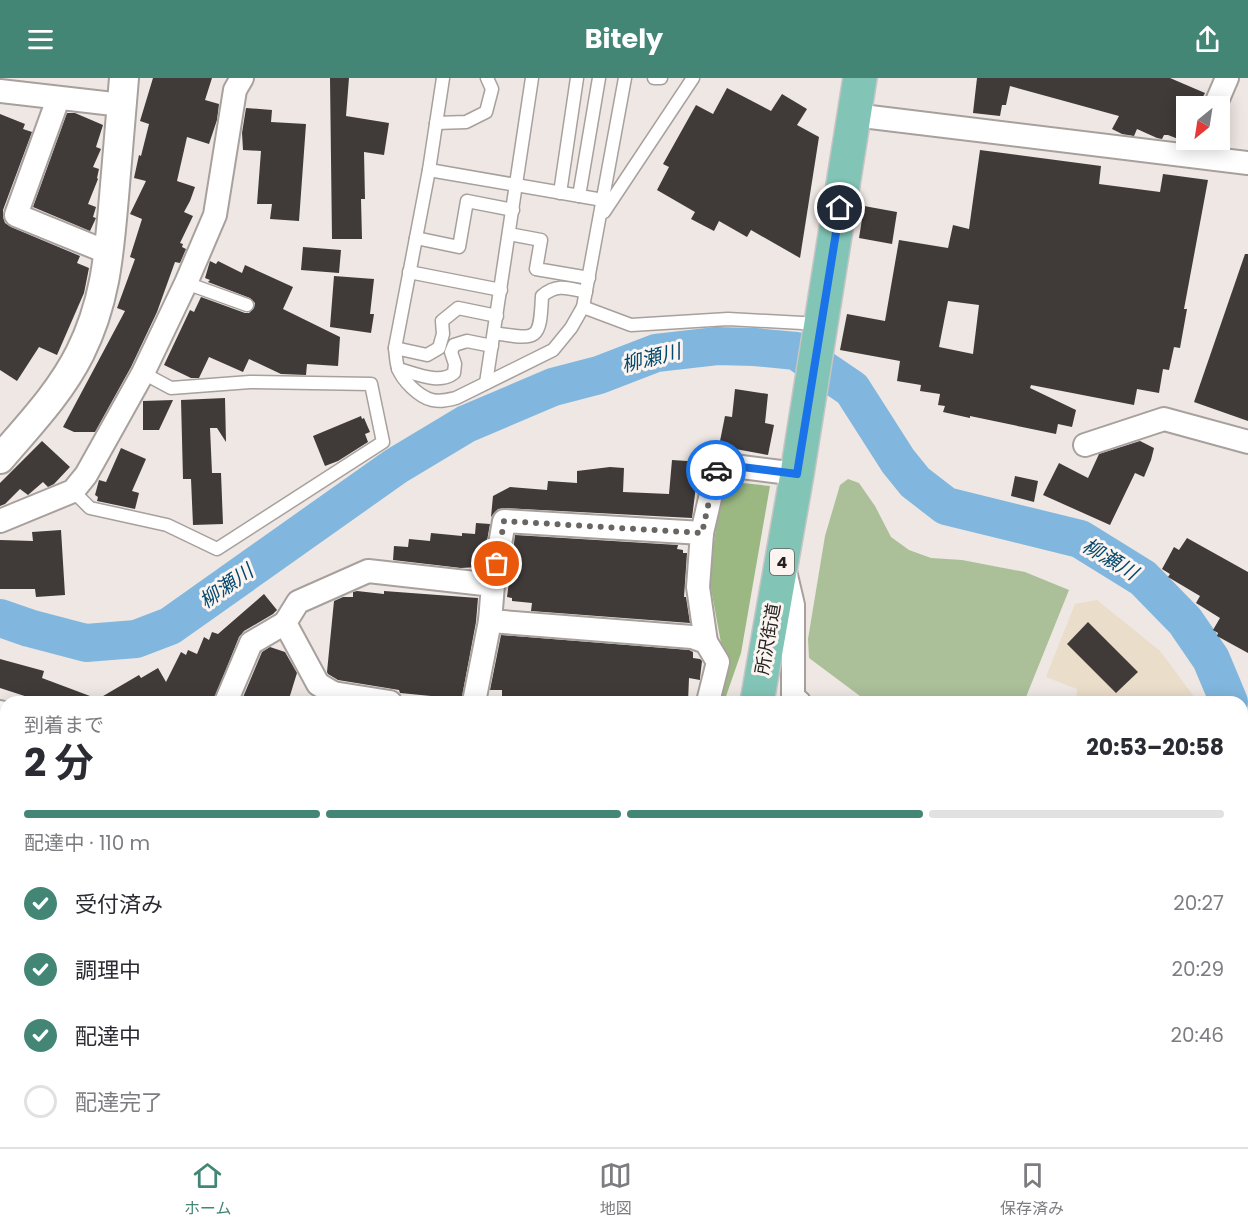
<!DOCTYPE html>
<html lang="ja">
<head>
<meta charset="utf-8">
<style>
  :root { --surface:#fff; --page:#f7f7f7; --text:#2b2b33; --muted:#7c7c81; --line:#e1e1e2; --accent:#448676 }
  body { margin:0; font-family:Poppins,"Noto Sans JP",sans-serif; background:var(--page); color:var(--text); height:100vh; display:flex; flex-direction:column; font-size:22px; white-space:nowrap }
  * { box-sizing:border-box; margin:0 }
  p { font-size:20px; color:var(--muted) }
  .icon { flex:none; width:33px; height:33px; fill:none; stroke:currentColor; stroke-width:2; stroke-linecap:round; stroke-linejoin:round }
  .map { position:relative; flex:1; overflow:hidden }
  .side { position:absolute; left:0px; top:618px; width:1248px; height:452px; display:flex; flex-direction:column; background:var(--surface); border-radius:18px 18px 0 0; box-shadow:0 3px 15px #0003 }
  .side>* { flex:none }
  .needle { width:39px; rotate:210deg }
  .controls { position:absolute; left:1176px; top:18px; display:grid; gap:12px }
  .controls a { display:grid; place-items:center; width:54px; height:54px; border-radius:0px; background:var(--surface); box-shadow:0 3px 15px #0003; font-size:30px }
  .pin { position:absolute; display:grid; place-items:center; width:51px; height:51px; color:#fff; margin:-26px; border:3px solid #fff; border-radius:50%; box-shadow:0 2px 6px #0007 }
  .courier { position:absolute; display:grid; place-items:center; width:60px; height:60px; margin:-30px; border:4px solid #1a73e8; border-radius:50%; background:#fff; color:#222; box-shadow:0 2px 8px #0007 }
  .headline em { font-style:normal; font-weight:700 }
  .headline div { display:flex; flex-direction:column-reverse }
  .headline { display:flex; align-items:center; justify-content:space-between; height:102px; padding:0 24px }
  h1 { font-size:39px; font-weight:700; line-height:45px }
  .bar { display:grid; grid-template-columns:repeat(4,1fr); gap:9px 6px; align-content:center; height:72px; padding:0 24px }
  .bar i { height:8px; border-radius:4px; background:var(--line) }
  .bar .on { background:var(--accent) }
  .bar p { grid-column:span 4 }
  ol { padding:0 24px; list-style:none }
  li { display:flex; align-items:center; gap:18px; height:66px }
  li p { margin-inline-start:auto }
  li .icon { padding:6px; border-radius:50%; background:var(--accent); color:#fff; stroke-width:4 }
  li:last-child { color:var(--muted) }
  li i { width:33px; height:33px; border:3px solid var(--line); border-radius:50% }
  header { display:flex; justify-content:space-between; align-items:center; height:78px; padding:0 24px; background:var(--accent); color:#fff; font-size:27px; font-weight:700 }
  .dock { display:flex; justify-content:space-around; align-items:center; height:84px; border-top:2px solid var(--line); background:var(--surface); font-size:16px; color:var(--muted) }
  .dock a { display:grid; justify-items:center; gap:3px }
  .dock .on { color:var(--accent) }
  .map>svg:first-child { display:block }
  .industrial { fill:#eaddc9 }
  .green { fill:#abc099 }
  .forest { fill:#9bb883 }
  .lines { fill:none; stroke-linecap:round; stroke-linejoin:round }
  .river { stroke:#81b7de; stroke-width:38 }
  .building { fill:#403b38; fill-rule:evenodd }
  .service-casing { stroke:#a7a09d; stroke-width:15 }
  .minor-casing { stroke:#a7a09d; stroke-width:26 }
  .tertiary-casing { stroke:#a7a09d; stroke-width:32 }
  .primary-casing { stroke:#c6c5c4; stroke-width:36 }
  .service { stroke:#fff; stroke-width:12 }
  .minor { stroke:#fff; stroke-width:22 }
  .tertiary { stroke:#fff; stroke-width:28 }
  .primary { stroke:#82c5b7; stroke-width:33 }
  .done { stroke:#696563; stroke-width:6; stroke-dasharray:0 10.8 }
  .route { stroke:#1a73e8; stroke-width:8 }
  .labels { text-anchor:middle; stroke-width:6; stroke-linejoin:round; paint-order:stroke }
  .shield { fill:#fbf4f0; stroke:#635f5d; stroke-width:1.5 }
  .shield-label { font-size:16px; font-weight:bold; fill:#221f1e }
  .street-label { font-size:18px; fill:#221f1e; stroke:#fbf4f0 }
  .water-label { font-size:20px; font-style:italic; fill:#03496e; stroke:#fbf4f0 }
</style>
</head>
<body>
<header><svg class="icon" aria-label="menu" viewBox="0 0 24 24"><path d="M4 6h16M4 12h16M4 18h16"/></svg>Bitely<svg class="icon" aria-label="share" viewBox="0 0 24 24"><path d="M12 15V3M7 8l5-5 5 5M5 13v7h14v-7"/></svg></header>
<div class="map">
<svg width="1248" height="1069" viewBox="0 0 1248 1069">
  <rect width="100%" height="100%" fill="#eee7e3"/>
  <polygon class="industrial" points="1097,522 1160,573 1198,624 1076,624 1077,611 1046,599 1075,526"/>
  <g class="green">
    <polygon points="848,401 859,405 875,428 891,459 909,472 931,480 962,482 1025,494 1069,512 1024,624 868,624 809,580 808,561 825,458 840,407"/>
    <polygon points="1242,999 1248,1002 1248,1069 1150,1069 1142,1064 1242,1064"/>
  </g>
  <g class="forest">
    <polygon points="733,404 770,408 741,575 724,624 718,624 726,592 709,500 721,413"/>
    <polygon points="1242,818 1243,824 1248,828 1248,865 1242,862"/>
  </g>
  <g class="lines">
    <g class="river">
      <polyline points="0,540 29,550 86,565 136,561 170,548 396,388 466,346 553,309 599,297 656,275 717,268 754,269 796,273 852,311 898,383 915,404 946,428 1080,461 1143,500 1185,543 1211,581 1229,624"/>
      <polyline points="1242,676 1248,717"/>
    </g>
  </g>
  <g class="building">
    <polygon points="153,0 212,0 205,22 219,26 217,42 209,66 187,59 177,103 195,109 190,123 184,134 193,138 180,165 183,166 182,169 186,171 180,185 175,184 157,234 131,289 95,354 74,354 63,349 125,233 117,230 135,181 130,179 142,141 130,136 146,103 134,100 139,77 141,78 149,46 140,43"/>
    <polygon points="330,0 349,0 346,38 389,45 384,77 364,74 365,121 361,121 362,161 332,161"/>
    <polygon points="977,0 1170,0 1205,15 1198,28 1186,28 1186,64 1168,57 1164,57 1162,61 1157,60 1137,51 1134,58 1122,56 1112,51 1119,38 1010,8 1006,27 1002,27 1000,38 973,35"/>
    <polygon points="727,10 771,33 782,16 807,31 797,47 819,59 800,180 751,152 747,159 719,143 714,153 691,141 695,134 657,112 669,89 663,86 696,27 713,36"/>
    <polygon points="246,30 272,32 271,44 306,46 299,143 270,141 272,126 257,126 261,73 243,72 242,55"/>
    <polygon points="67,35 75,35 103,47 96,69 101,71 93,89 99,91 97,100 98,101 88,126 96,129 93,139 96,140 90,153 33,129"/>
    <polygon points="0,36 25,46 23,51 32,54 3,132 3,139 5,145 11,149 80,178 77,185 89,190 84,215 57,277 39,269 17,303 0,292"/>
    <path d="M980,72l121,16 -2,18 61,8 3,-18 45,6 -24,129h3l-7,39 -6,-1 -5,23 -6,-1 -4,24 -22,-4 -3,16 -103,-20 -1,3 46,22 -4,17 -14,-3 -2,10 -86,-18v2l-27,-6 2,-6 -7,-1 2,-11 -20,-3 1,-6 -24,-4 3,-20 -60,-11 7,-36 38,7 14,-81 49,8 5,-23 16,4zM948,223l31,4 -6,49 -34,-7z"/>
    <polygon points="864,128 897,134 892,166 859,160"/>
    <polygon points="303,169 341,172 339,195 301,192"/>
    <polygon points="1245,176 1248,176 1248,343 1194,324"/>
    <polygon points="210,183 216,186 218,183 242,195 245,187 293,209 283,231 340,259 338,288 307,286 306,297 281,296 249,281 243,294 209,279 199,300 191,300 164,287 190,232 194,234 201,219 245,235 249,235 254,230 255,225 250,220 208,204 210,202 205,200"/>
    <polygon points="334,198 374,201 370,236 374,236 371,255 330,249"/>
    <polygon points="735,311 768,316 765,345 774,347 768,377 719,368 725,338 732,339"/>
    <polygon points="225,320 226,364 217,350 210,350 212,395 221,395 223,446 193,447 191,401 183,401 181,322"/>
    <polygon points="173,322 159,352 143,352 143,323"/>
    <polygon points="361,338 362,341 364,340 370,354 365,356 368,364 338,383 325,388 313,358"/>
    <polygon points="42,363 70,389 54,406 48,409 43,404 28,417 20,411 5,426 0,428 0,405"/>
    <polygon points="1140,363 1154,370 1151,382 1144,399 1135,395 1110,447 1043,417 1059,385 1088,400 1099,376"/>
    <polygon points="121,370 146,381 132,413 139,415 135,431 97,423 98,419 95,417 99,402 106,404"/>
    <polygon points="672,382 702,384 700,404 699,408 696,408 692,440 505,430 498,431 491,439 493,418 510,409 547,412 548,403 577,405 577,393 610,389 624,390 623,414 669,416"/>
    <polygon points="1015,398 1038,403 1034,424 1011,418"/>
    <polygon points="476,445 490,446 483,485 478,484 478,489 461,490 393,482 394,468 408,469 409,461 430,463 431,455 462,458 462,455 475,456"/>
    <polygon points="61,452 65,517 36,519 35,511 0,511 0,462 33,463 32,454"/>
    <polygon points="515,457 678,467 677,471 683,472 683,475 687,475 684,519 686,519 690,545 531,533 532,525 512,523 512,520 507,519"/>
    <polygon points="1187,460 1248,494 1248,575 1217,558 1218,555 1213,552 1220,540 1196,525 1200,518 1168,499 1170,496 1162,491 1174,469 1179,472"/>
    <polygon points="357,513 384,516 384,513 478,520 476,544 461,624 431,620 431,618 400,615 399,612 338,602 328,596 327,594 334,523 343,519 353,519 353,514"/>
    <polygon points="264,516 277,532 273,536 244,553 239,559 213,624 43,624 0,610 0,581 44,593 42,600 98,621 139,597 141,600 158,590 166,604 181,574 186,577 188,572 197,576 204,559 209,562 212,554 218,556"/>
    <polygon points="1088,544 1138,594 1116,615 1067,566"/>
    <polygon points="501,557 689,572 693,574 693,580 700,581 702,583 700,600 700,602 689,600 688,624 567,624 502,618 502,612 490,612"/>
    <polygon points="270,569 285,574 297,595 288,624 241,624 262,574"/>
  </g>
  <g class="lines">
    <defs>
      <g id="service">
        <path d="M443,0l-14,92 -34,178c1,7 1,14 3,20 4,12 21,29 34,32 9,2 16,0 24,-2l97,-48 18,-22 12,-21 42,-229"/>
        <polyline points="654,0 661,0"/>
        <polyline points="436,45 466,44 486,34 492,11 487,0"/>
        <polyline points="429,92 603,122"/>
        <polyline points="560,115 577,0"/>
        <polyline points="579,118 599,0"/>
        <polyline points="604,134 693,0"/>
        <polyline points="509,156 541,162 536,191 589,200"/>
        <polyline points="416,160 459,169 467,123 513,132"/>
        <polyline points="409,194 501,212"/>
        <polyline points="186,205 247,227"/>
        <polyline points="583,229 631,247 728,241 820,246"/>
        <path d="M494,255c44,7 46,8 48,-37 15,-13 26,-8 44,-4"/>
        <polyline points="395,270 427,277 439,270 443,256 442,243 458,230 497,238"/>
        <path d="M398,291c17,4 41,16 56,4l1,-9 -4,-12 3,-7 13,-4 25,5"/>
        <polyline points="486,305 532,0"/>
        <polyline points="73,413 90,430 167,447 217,471 383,364 371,306 250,304 171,310 143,295"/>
        <polyline points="837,1069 841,1064"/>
        <polyline points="1017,1069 1018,1064"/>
      </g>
      <g id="minor">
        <polyline points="0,13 122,27"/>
        <polyline points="58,21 16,137 109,175"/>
        <polyline points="1215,28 1227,0"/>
        <polyline points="854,37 1248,85"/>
        <polyline points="1085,367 1164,341 1248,364"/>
        <polyline points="0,443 73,413 86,397 143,295 186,205 215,137 235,12 242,0"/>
        <polyline points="785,493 793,527 793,619 799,624"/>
        <polyline points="493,507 504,443 702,455"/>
        <polyline points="490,543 692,559 706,564 718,584 708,624"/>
        <polyline points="285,545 318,606 333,615 331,624"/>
        <polyline points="706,564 698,509 702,455 718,386 797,396"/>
        <polyline points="333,615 390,624"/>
        <polyline points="226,624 251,565 285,545 298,524 368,493 493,507 490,543 474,624"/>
        <polyline points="0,634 6,636"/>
        <polyline points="0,751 6,752"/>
        <polyline points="0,966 6,967"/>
        <polyline points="294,1064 296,1069"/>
      </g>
      <path id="tertiary" d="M0,381c29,-34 60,-66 80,-106 26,-52 29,-100 34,-156 3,-40 7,-79 10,-119"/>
      <g id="primary">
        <polyline points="757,624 797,396 860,0"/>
        <polyline points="810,1064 813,1069"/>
      </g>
    </defs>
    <use href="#service" class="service-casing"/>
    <use href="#minor" class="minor-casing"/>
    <use href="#tertiary" class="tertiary-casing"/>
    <use href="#primary" class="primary-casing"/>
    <use href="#service" class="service"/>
    <use href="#minor" class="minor"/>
    <use href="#tertiary" class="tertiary"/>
    <use href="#primary" class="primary"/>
  </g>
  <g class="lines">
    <polyline class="done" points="497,486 504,443 702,455 716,392"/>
    <polyline class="route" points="716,392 718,386 797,396 840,130"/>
  </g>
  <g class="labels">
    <rect class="shield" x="770" y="471" width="24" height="26" rx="4.5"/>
    <g class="shield-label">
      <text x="782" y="490">4</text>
    </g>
    <g class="street-label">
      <text transform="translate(768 561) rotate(-80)" y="6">所沢街道</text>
    </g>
    <g class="water-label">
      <text transform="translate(651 280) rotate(-14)" y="7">柳瀬川</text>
      <text transform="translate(1110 481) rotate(31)" y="7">柳瀬川</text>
      <text transform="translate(226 508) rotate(-35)" y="7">柳瀬川</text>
    </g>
  </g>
</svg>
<div class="controls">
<a><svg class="needle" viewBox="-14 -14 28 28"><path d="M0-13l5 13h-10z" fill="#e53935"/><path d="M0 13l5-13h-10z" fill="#7c7c81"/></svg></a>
</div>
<div class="pin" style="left:497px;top:486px;background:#ea580c"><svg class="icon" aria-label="bag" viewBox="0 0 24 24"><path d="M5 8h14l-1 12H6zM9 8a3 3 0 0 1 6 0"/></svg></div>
<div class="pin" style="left:840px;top:130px;background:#1f2937"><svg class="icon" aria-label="home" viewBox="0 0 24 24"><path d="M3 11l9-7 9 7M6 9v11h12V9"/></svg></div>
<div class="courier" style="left:716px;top:392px"><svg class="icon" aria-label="car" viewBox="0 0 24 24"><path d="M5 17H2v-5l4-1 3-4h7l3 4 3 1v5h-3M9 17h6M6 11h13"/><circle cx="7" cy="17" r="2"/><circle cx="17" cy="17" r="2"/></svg></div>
<section class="side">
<div class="headline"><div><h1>2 分</h1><p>到着まで</p></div><em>20:53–20:58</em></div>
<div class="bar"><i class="on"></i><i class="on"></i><i class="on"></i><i></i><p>配達中 · 110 m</p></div>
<ol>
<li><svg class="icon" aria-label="check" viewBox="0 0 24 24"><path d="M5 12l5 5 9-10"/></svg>受付済み<p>20:27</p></li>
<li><svg class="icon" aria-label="check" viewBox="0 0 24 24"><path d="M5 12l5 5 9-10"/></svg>調理中<p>20:29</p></li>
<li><svg class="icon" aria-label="check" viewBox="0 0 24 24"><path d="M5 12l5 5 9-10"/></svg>配達中<p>20:46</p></li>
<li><i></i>配達完了</li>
</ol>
</section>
</div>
<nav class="dock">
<a class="on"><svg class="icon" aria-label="home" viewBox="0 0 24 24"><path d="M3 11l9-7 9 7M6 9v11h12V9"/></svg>ホーム</a>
<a><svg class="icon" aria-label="map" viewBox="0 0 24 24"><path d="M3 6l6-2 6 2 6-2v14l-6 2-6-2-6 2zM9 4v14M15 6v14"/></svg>地図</a>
<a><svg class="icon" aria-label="saved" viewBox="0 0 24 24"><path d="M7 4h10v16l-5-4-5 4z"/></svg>保存済み</a>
</nav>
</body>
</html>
